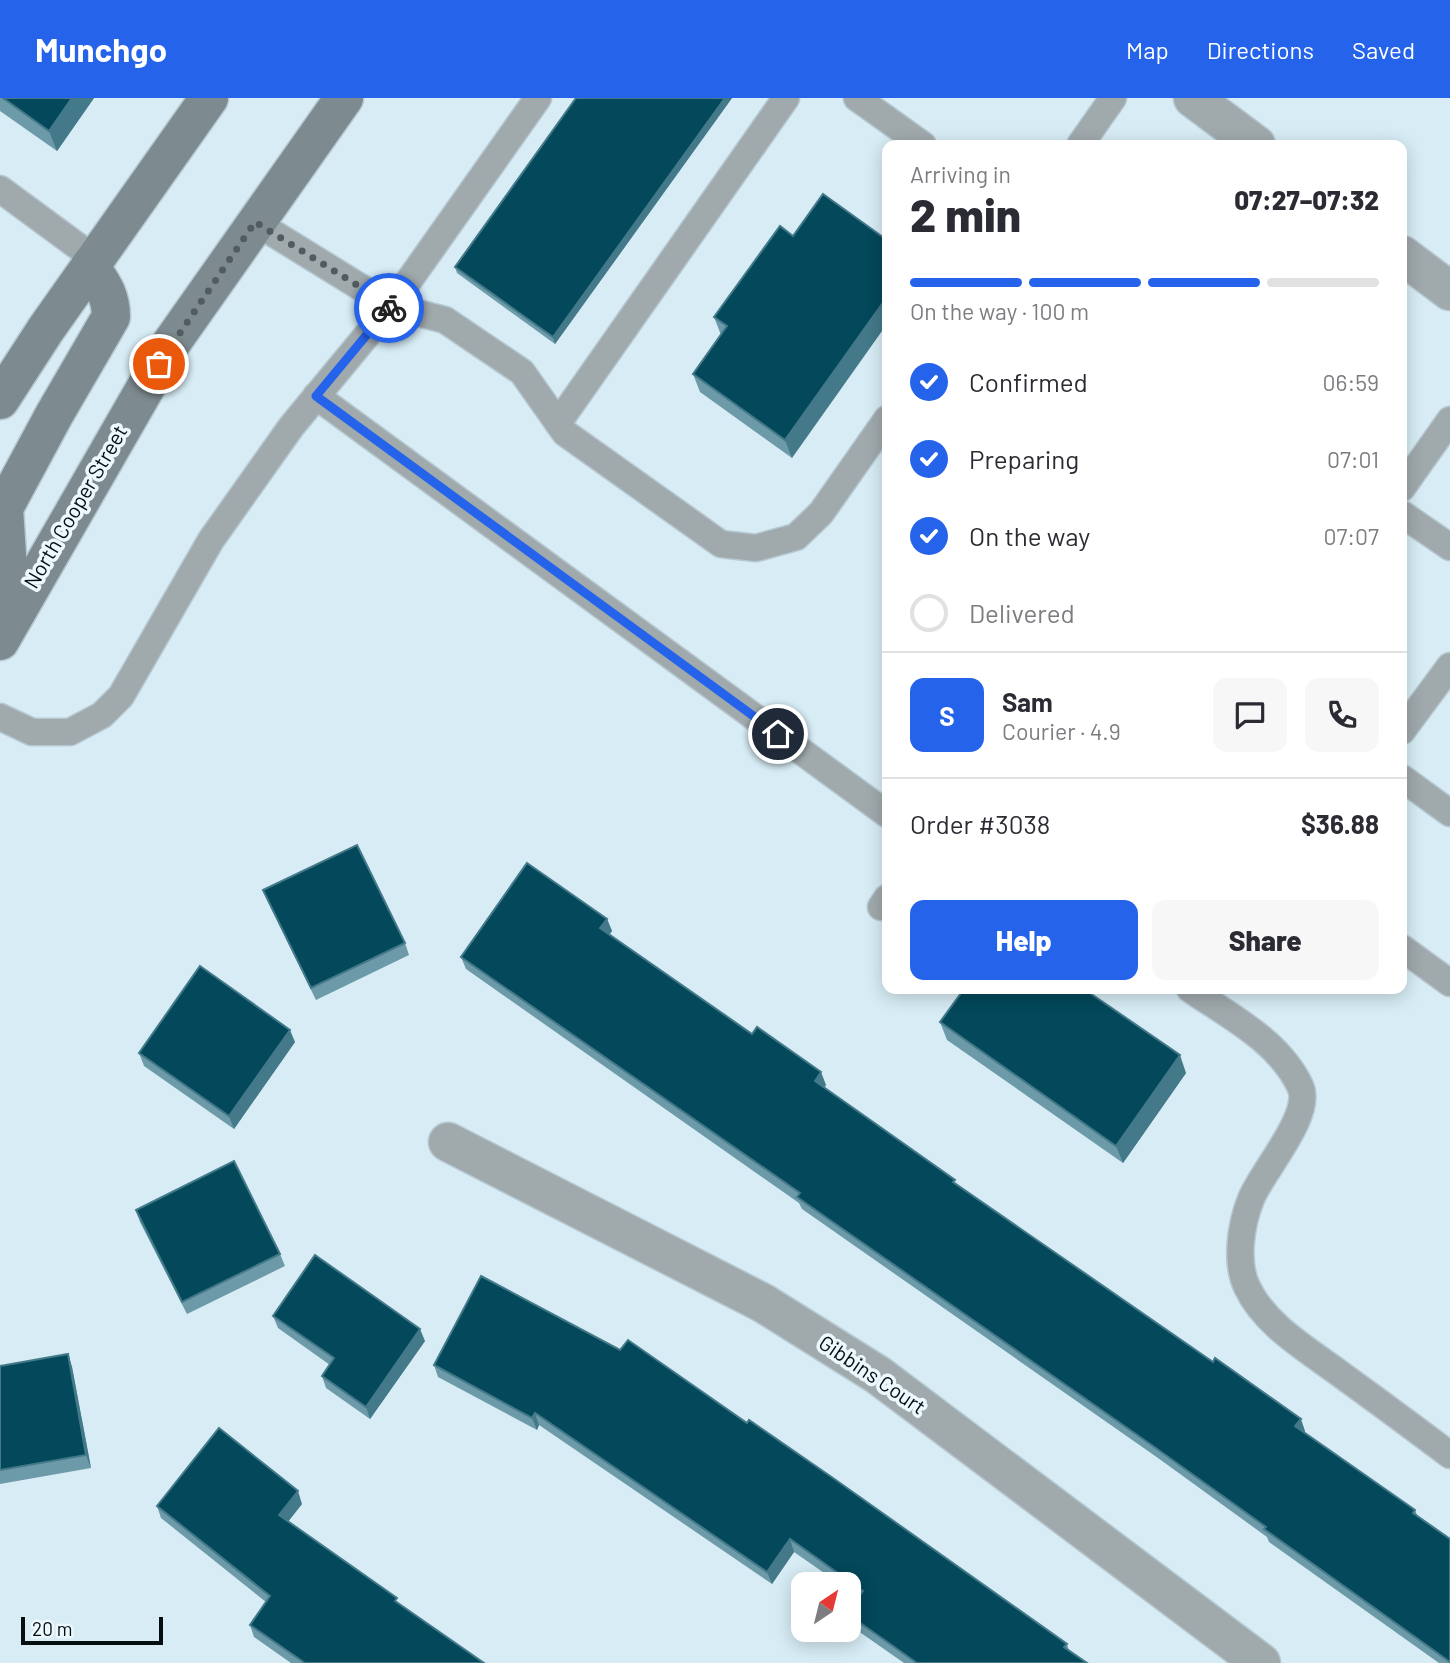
<!DOCTYPE html>
<html lang="en">
<head>
<meta charset="utf-8">
<style>
  :root { --surface:#fff; --page:#f7f7f7; --text:#2b2b33; --muted:#7c7c81; --line:#e1e1e2; --accent:#2563eb }
  body { margin:0; font-family:Barlow,sans-serif; background:var(--page); color:var(--text); height:100vh; display:flex; flex-direction:column; font-size:26px; white-space:nowrap }
  * { box-sizing:border-box; margin:0 }
  p { font-size:23px; color:var(--muted) }
  .icon { flex:none; width:38px; height:38px; fill:none; stroke:currentColor; stroke-width:2; stroke-linecap:round; stroke-linejoin:round }
  .map { position:relative; flex:1; overflow:hidden }
  .sheet { position:absolute; left:882px; top:42px; width:525px; height:854px; display:flex; flex-direction:column; background:var(--surface); border-radius:14px; box-shadow:0 4px 18px #0003 }
  .sheet>* { flex:none }
  .needle { width:46px; rotate:35deg }
  .controls { position:absolute; left:791px; top:1474px; display:grid; gap:14px }
  .controls a { display:grid; place-items:center; width:70px; height:70px; border-radius:14px; background:var(--surface); box-shadow:0 4px 18px #0003; font-size:35px }
  .scale { position:absolute; left:21px; bottom:18px; width:142px; box-sizing:border-box; padding-left:7px; border:4px solid #070e11; border-top:0; font-size:19px; line-height:24px; white-space:nowrap; color:#070e11; -webkit-text-stroke:5px #ebf8fd; paint-order:stroke }
  .pin { position:absolute; display:grid; place-items:center; width:60px; height:60px; color:#fff; margin:-30px; border:4px solid #fff; border-radius:50%; box-shadow:0 2px 7px #0007 }
  .courier { position:absolute; display:grid; place-items:center; width:70px; height:70px; margin:-35px; border:5px solid #2563eb; border-radius:50%; background:#fff; color:#222; box-shadow:0 2px 9px #0007 }
  .headline em { font-style:normal; font-weight:800 }
  .headline div { display:flex; flex-direction:column-reverse }
  .headline { display:flex; align-items:center; justify-content:space-between; height:119px; padding:0 28px }
  h1 { font-size:46px; font-weight:800; line-height:52px }
  .bar { display:grid; grid-template-columns:repeat(4,1fr); gap:10px 7px; align-content:center; height:84px; padding:0 28px }
  .bar i { height:9px; border-radius:5px; background:var(--line) }
  .bar .on { background:var(--accent) }
  .bar p { grid-column:span 4 }
  .line { display:flex; align-items:center; gap:18px; padding:0 28px; border-top:2px solid var(--line) }
  .line div { flex:1 }
  .round { display:grid; place-items:center; flex:none; width:74px; height:74px; border-radius:14px; background:var(--page) }
  ol { padding:0 28px; list-style:none }
  li { display:flex; align-items:center; gap:21px; height:77px }
  li p { margin-inline-start:auto }
  li .icon { padding:7px; border-radius:50%; background:var(--accent); color:#fff; stroke-width:4 }
  li:last-child { color:var(--muted) }
  li i { width:38px; height:38px; border:4px solid var(--line); border-radius:50% }
  .button { display:flex; gap:14px; margin-top:auto; padding:14px 28px }
  .button a { flex:1; height:80px; border-radius:14px; background:var(--accent); color:#fff; font-size:28px; font-weight:800; line-height:80px; text-align:center }
  .button a+a { background:var(--page); color:var(--text) }
  header { display:flex; align-items:center; gap:42px; box-sizing:border-box; height:98px; padding:0 35px; background:var(--accent); color:#fff }
  header strong { font-size:33px }
  nav { display:flex; gap:38px; margin-inline-start:auto; font-size:24px }
  .map>svg:first-child { display:block }
  .lines { fill:none; stroke-linecap:round; stroke-linejoin:round }
  .service-casing { stroke:#b6c8d1; stroke-width:29 }
  .minor-casing { stroke:#b6c8d1; stroke-width:41 }
  .tertiary-casing { stroke:#b6c8d1; stroke-width:41 }
  .secondary-casing { stroke:#b6c8d1; stroke-width:41 }
  .service { stroke:#a0a9ac; stroke-width:26 }
  .minor { stroke:#a0a9ac; stroke-width:38 }
  .tertiary { stroke:#a0a9ac; stroke-width:38 }
  .secondary { stroke:#7d8a8f; stroke-width:38 }
  .wall { fill:#6d9aa8 }
  .shaded-wall { fill:#437989 }
  .building { fill:#03485b; stroke:#437989; stroke-width:2 }
  .done { stroke:#505c61; stroke-width:7; stroke-dasharray:0 12.6 }
  .route { stroke:#2563eb; stroke-width:9 }
  .labels { text-anchor:middle; stroke-width:7; stroke-linejoin:round; paint-order:stroke }
  .street-label { font-size:21px; fill:#070e11; stroke:#ebf8fd }
</style>
</head>
<body>
<header>
<strong>Munchgo</strong>
<nav><a>Map</a><a>Directions</a><a>Saved</a></nav>
</header>
<div class="map">
<svg width="1450" height="1565" viewBox="0 0 1450 1565">
  <rect width="100%" height="100%" fill="#d7ecf5"/>
  <g class="lines">
    <defs>
      <g id="service">
        <polyline points="857,0 923,47"/>
        <polyline points="1080,47 1113,0"/>
        <polyline points="0,91 95,161"/>
        <polyline points="255,124 391,208 445,222 522,274 565,335 721,446 756,450 796,439 821,415 887,321"/>
        <polyline points="316,298 887,716"/>
        <polyline points="558,325 786,0"/>
        <polyline points="1402,390 1450,322"/>
        <polyline points="1402,416 1450,449"/>
        <polyline points="0,619 32,634 70,634 102,617 121,598 211,442 291,329 391,208 538,0"/>
        <polyline points="1402,633 1450,568"/>
        <polyline points="1402,680 1450,715"/>
        <polyline points="881,809 887,800"/>
        <polyline points="1402,850 1450,885"/>
        <path d="M1190,891c39,27 89,52 110,97 14,28 -38,85 -49,113 -10,25 -16,63 -4,88 18,39 63,64 96,89 36,26 71,52 107,79"/>
      </g>
      <polyline id="minor" points="448,1044 763,1205 878,1277 1261,1565"/>
      <g id="tertiary">
        <polyline points="1193,0 1256,47"/>
        <polyline points="1402,157 1450,193"/>
      </g>
      <g id="secondary">
        <polyline points="0,302 46,231 209,0"/>
        <path d="M11,521l-7,-111 50,-93 57,-98c0,-22 -9,-33 -21,-51"/>
        <polyline points="0,543 170,247 344,0"/>
      </g>
    </defs>
    <use href="#service" class="service-casing"/>
    <use href="#minor" class="minor-casing"/>
    <use href="#tertiary" class="tertiary-casing"/>
    <use href="#secondary" class="secondary-casing"/>
    <use href="#service" class="service"/>
    <use href="#minor" class="minor"/>
    <use href="#tertiary" class="tertiary"/>
    <use href="#secondary" class="secondary"/>
  </g>
  <g class="wall">
    <polygon points="0,0 94,0 57,53 0,13"/>
    <polygon points="576,0 732,0 555,246 457,175 455,169"/>
    <polygon points="793,138 792,360 700,294 693,276 721,237 714,219"/>
    <polygon points="263,792 405,845 409,857 316,902 268,804"/>
    <polygon points="607,821 612,833 609,836 826,987 824,990 957,1087 1305,1333 1304,1335 1415,1412 1417,1417 1450,1441 1450,1565 1439,1565 1269,1444 1267,1439 1158,1360 802,1111 799,1105 466,871 461,859"/>
    <polygon points="940,924 1186,975 1123,1065 947,942"/>
    <polygon points="295,944 234,1031 144,968 139,955"/>
    <polygon points="136,1112 280,1156 285,1168 187,1216 140,1124"/>
    <polygon points="273,1218 425,1243 370,1321 326,1290 322,1278 330,1267 278,1230"/>
    <polygon points="68,1256 72,1269 91,1370 0,1386 0,1268"/>
    <polygon points="434,1267 747,1325 1067,1546 1069,1553 1087,1565 904,1565 851,1528 849,1522 849,1512 858,1499 849,1492 849,1486 840,1486 794,1454 772,1486 539,1327 537,1332 438,1279"/>
    <polygon points="302,1406 288,1423 400,1506 484,1565 291,1565 254,1539 250,1527 266,1504 161,1420 157,1408"/>
  </g>
  <g class="shaded-wall">
    <polygon points="72,0 94,0 57,53 49,33"/>
    <polygon points="725,0 732,0 555,246 553,239"/>
    <polygon points="887,199 887,226 792,360 785,342"/>
    <polygon points="607,821 612,833 605,843 600,830"/>
    <polygon points="290,932 295,944 234,1031 229,1018"/>
    <polygon points="1180,957 1186,975 1123,1065 1116,1048"/>
    <polygon points="821,974 826,987 819,996 815,983"/>
    <polygon points="420,1231 425,1243 370,1321 366,1309"/>
    <polygon points="68,1256 72,1269 91,1370 86,1357"/>
    <polygon points="535,1315 539,1327 537,1332 532,1320"/>
    <polygon points="1301,1321 1305,1333 1300,1341 1295,1328"/>
    <polygon points="298,1393 302,1406 284,1429 279,1417"/>
    <polygon points="790,1441 794,1454 772,1486 767,1474"/>
  </g>
  <g class="building">
    <polygon points="3,0 72,0 49,33"/>
    <polygon points="576,0 725,0 553,239 455,169"/>
    <polygon points="823,96 887,142 887,199 785,342 693,276 727,228 714,219 780,128 793,138"/>
    <polygon points="357,747 405,845 311,890 263,792"/>
    <polygon points="527,765 607,821 600,830 752,936 757,929 821,974 815,983 955,1082 953,1084 1213,1264 1215,1260 1301,1321 1295,1328 1415,1412 1413,1415 1450,1441 1450,1564 1264,1431 1266,1429 1153,1348 797,1099 800,1095 461,859"/>
    <polygon points="200,868 290,932 229,1018 139,955"/>
    <polygon points="964,891 1084,891 1180,957 1116,1048 940,924"/>
    <polygon points="234,1063 280,1156 182,1204 136,1112"/>
    <polygon points="315,1157 420,1231 366,1309 322,1278 334,1260 273,1218"/>
    <polygon points="481,1178 620,1252 628,1242 747,1325 749,1322 833,1380 1067,1546 1064,1549 1087,1565 917,1565 849,1517 849,1512 863,1493 790,1441 767,1474 535,1315 532,1320 434,1267"/>
    <polygon points="68,1256 86,1357 0,1372 0,1268"/>
    <polygon points="219,1330 298,1393 279,1417 397,1500 395,1503 484,1565 305,1565 250,1527 270,1498 157,1408"/>
  </g>
  <g class="lines">
    <polyline class="done" points="159,266 255,124 391,208 389,210"/>
    <polyline class="route" points="389,210 316,298 778,636"/>
  </g>
  <g class="labels">
    <g class="street-label">
      <text transform="translate(76 409) rotate(-60)" y="7">North Cooper Street</text>
      <text transform="translate(872 1277) rotate(34)" y="7">Gibbins Court</text>
    </g>
  </g>
</svg>
<div class="controls">
<a><svg class="needle" viewBox="-14 -14 28 28"><path d="M0-13l5 13h-10z" fill="#e53935"/><path d="M0 13l5-13h-10z" fill="#7c7c81"/></svg></a>
</div>
<div class="scale">20 m</div>
<div class="pin" style="left:159px;top:266px;background:#ea580c"><svg class="icon" aria-label="bag" viewBox="0 0 24 24"><path d="M5 8h14l-1 12H6zM9 8a3 3 0 0 1 6 0"/></svg></div>
<div class="pin" style="left:778px;top:636px;background:#1f2937"><svg class="icon" aria-label="home" viewBox="0 0 24 24"><path d="M3 11l9-7 9 7M6 9v11h12V9"/></svg></div>
<div class="courier" style="left:389px;top:210px"><svg class="icon" aria-label="bike" viewBox="0 0 24 24"><circle cx="6" cy="16" r="4"/><circle cx="18" cy="16" r="4"/><path d="M6 16l4-8h5l3 8M10 8l3 8H6M13 5h3"/></svg></div>
<section class="sheet">
<div class="headline"><div><h1>2 min</h1><p>Arriving in</p></div><em>07:27–07:32</em></div>
<div class="bar"><i class="on"></i><i class="on"></i><i class="on"></i><i></i><p>On the way · 100 m</p></div>
<ol>
<li><svg class="icon" aria-label="check" viewBox="0 0 24 24"><path d="M5 12l5 5 9-10"/></svg>Confirmed<p>06:59</p></li>
<li><svg class="icon" aria-label="check" viewBox="0 0 24 24"><path d="M5 12l5 5 9-10"/></svg>Preparing<p>07:01</p></li>
<li><svg class="icon" aria-label="check" viewBox="0 0 24 24"><path d="M5 12l5 5 9-10"/></svg>On the way<p>07:07</p></li>
<li><i></i>Delivered</li>
</ol>
<div class="line" style="height:126px"><b class="round" style="background:var(--accent);color:#fff">S</b><div><b>Sam</b><p>Courier · 4.9</p></div><a class="round"><svg class="icon" aria-label="chat" viewBox="0 0 24 24"><path d="M4 5h16v11H9l-5 4z"/></svg></a><a class="round"><svg class="icon" aria-label="phone" viewBox="0 0 24 24"><path d="M5 4h4l2 5-3 2q2 4 5 5l2-3 5 2v4C11 20 4 13 5 4z"/></svg></a></div>
<div class="line" style="height:91px"><div>Order #3038</div><b>$36.88</b></div>
<div class="button"><a>Help</a><a>Share</a></div>
</section>
</div>
</body>
</html>
